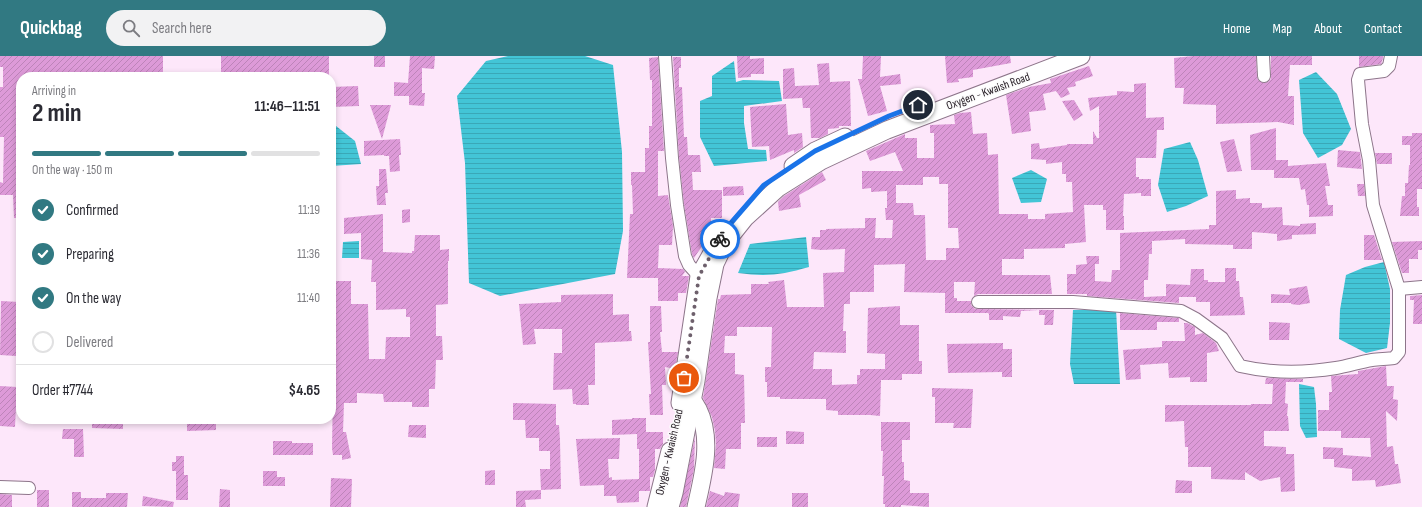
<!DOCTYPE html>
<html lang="en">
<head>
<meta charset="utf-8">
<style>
  :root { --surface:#fff; --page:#f2f2f3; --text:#2b2b33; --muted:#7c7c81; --line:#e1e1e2; --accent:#317982 }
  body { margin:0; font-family:"Sofia Sans Condensed",sans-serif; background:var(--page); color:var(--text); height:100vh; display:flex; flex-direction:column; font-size:15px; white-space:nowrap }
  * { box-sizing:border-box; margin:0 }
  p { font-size:13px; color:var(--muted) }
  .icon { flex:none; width:22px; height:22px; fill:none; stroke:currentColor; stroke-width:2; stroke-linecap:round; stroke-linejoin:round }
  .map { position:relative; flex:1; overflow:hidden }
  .panel { position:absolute; left:16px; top:16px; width:320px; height:352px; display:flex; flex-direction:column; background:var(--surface); border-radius:16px; box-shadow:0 2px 6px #0003 }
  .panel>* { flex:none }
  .pin { position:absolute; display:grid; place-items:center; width:34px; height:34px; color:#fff; margin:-17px; border:2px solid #fff; border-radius:50%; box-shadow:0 1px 4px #0007 }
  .courier { position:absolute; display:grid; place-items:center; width:40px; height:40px; margin:-20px; border:3px solid #1a73e8; border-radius:50%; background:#fff; color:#222; box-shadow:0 1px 5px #0007 }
  .overview em { font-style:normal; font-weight:700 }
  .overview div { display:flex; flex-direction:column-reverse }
  .overview { display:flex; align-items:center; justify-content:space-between; height:68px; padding:0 16px }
  h1 { font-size:26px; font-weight:700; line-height:30px }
  .bar { display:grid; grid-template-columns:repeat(4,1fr); gap:6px 4px; align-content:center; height:48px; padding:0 16px }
  .bar i { height:5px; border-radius:3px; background:var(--line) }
  .bar .on { background:var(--accent) }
  .bar p { grid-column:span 4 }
  .line { display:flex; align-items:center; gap:10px; padding:0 16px; border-top:1px solid var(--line) }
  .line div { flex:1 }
  ol { padding:0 16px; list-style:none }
  li { display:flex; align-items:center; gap:12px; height:44px }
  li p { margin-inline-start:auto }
  li .icon { padding:4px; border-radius:50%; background:var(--accent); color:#fff; stroke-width:4 }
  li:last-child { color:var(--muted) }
  li i { width:22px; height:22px; border:2px solid var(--line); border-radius:50% }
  header { display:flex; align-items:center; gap:24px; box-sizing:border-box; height:56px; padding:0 20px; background:var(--accent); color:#fff }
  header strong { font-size:19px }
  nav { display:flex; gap:22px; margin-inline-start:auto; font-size:14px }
  .search { width:280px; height:36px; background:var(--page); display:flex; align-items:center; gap:10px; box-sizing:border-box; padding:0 14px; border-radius:22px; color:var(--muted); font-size:15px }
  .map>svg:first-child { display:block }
  .water { fill:url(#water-rules) }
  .building { fill:url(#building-hatch); fill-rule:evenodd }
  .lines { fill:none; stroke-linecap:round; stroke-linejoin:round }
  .street-casing { stroke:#8d758a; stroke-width:14 }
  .secondary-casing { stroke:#8d758a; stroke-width:19 }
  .street { stroke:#fff; stroke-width:12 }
  .secondary { stroke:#fff; stroke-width:17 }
  .done { stroke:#6e606c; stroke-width:4; stroke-dasharray:0 7.2 }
  .route { stroke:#1a73e8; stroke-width:5 }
  .labels { text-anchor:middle; stroke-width:3; stroke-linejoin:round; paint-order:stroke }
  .street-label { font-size:12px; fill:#211820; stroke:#fcfcfc }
</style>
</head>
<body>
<header>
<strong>Quickbag</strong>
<div class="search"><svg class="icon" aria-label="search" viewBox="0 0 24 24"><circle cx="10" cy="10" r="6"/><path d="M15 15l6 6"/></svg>Search here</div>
<nav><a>Home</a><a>Map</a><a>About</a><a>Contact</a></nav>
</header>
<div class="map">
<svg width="1422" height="451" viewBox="0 0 1422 451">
  <defs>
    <pattern id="water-rules" width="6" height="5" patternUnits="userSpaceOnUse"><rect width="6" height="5" fill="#43c5d6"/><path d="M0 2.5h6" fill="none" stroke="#3aa8b7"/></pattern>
    <pattern id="building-hatch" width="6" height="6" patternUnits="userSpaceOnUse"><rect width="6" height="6" fill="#dd9ad8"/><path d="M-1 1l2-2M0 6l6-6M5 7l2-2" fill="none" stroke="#bd84b9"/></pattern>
  </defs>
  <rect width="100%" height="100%" fill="#fde7fa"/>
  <g class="water">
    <polygon points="508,0 585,0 613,9 622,96 623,175 615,218 500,240 469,227 465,107 457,40 486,5"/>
    <polygon points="734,5 736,26 743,24 779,25 782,45 744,50 744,67 748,93 766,94 767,105 714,110 700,81 700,45 712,40 712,20"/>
    <polygon points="1316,16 1337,38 1351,73 1342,89 1318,102 1303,77 1299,24"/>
    <polygon points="331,66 355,85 361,108 331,110"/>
    <polygon points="1190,86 1198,104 1208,140 1186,150 1167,156 1158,129 1164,93"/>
    <polygon points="1031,114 1047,123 1041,146 1021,147 1012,122"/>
    <path d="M806,181l3,30c-27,8 -43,10 -71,6l12,-29z"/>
    <polygon points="359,185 359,202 342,202 343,186"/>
    <polygon points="1384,206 1390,233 1390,267 1387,292 1366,297 1339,283 1340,254 1346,219 1365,211"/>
    <polygon points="1116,253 1120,328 1074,328 1070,308 1073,254"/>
    <polygon points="1299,328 1314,331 1316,348 1317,381 1306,382 1300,370"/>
  </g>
  <g class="building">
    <polygon points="0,0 163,0 163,21 144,21 144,18 113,18 113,21 21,21 21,162 14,162 13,139 0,139 0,126 3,127 4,81 0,81 0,31 3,31 3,11 0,11"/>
    <rect x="221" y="0" width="108" height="21"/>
    <rect x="374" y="0" width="11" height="11"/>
    <polygon points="410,0 435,0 434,13 422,12 422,37 425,37 424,50 409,49 409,40 394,40 394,26 408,27"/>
    <polygon points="737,0 750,0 750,3 764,2 764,18 751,18 751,21 738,22"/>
    <polygon points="863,0 881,0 880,21 900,18 901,28 880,30 887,55 868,60 858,23 862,23"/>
    <polygon points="945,0 1010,0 1011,7 973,14 973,21 958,23 959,26 947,27"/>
    <polygon points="1193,0 1256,0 1257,21 1258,24 1264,27 1268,26 1271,23 1271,0 1312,0 1312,9 1290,9 1288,40 1294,40 1294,69 1278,66 1216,68 1216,49 1183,48 1184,32 1175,32 1174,2"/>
    <polygon points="1359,0 1383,0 1383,2 1381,8 1359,11"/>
    <polygon points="658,1 664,95 658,95 658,140 668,139 673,170 672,189 659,189 658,212 683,213 685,216 682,220 689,220 686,237 678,237 678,245 658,245 658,222 627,222 630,158 633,158 632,129 631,129 631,116 645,116 645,92 649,92 649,70 652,70 652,24 650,24 649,2"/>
    <polygon points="673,1 681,1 681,12 679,12 679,31 682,31 684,81 687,81 688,99 700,99 701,116 692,116 693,134 722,134 722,162 711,162 711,177 694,202 692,198 684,148 679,101"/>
    <polygon points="829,7 830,26 850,25 851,70 839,70 839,72 828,73 828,78 820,82 811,82 810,52 803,52 802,42 783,43 783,13 794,12 795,30 819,29 817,8"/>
    <polygon points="1089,10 1093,20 1075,26 1076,30 1067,32 1070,38 1061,42 1056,35 1043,38 1046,54 1029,56 1031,75 1012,78 1006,39 1029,31 1051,27 1050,23"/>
    <path d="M1146,27v35l18,-1v13h-7l-1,28h-20v19h3v2h12v17h-10v-3l-17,1 -1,22h1v14h-18v-20h-3v-5h-19l2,37 -21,2v4l-41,1v10h-22v16h48l2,19h-74l-4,2 1,-14h-21v16h3v3h14v4l4,4 79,1 -1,15h-9l1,-10h-6v-5l-18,1 -1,6 -17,-1v4h-14v-6l-1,-1h-43v-20l-41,-1 1,-28 -31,1v27h-24v12h-6l-1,27h3v22l-32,-1 -1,17h19v16l25,-1v-9h3v-6h25v-15l-18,-1 1,-45 32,-2v19h19v36h3v13h-20v6h-21l-1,36 -10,-1h-32v-4l-12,-1v-11h-46v-2h-13v-15h-2v-15h6l1,-40h-35v9h-12l-1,17h11v21l9,1 1,48h-4v26h-15l-1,20 -11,-1 2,-23 -1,-14 -3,-14 -9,-19 15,-99h2l1,-4 30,-1v-10h18l-1,-2 16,-2 3,27h37l-1,-34 21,-1 1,-23 -24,1 -10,-1 1,-12h8v-7h6v-1l39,-1v-10h11l-1,20h17l1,-18h-7l-1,-12h2v-17l-16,1v-4l-9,1v-18h41l-8,-19 -25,9 -4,-10 39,-17v4h12v20h17v-25h-4v-8l25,-1 -1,-9 6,-2 11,-1 2,22 14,-1 1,22 10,-1 1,60h29v5h17v-5l28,-2 -1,-30h-6v-8h-4v-12l-16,2v-4l-15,-1v-15l8,-1 1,6 27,-4v-1h26v-13l4,7h2v-32l-9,5 -2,-13 29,-3v-4l17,1v-8zM923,121h16v7h9v44h10l1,20h-13v12h-20l-1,-45h-11l-1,-12h-17v-18h27z"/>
    <polygon points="358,30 359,50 331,51 331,31"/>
    <polygon points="1074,44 1083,59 1074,65 1062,45"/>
    <polygon points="786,48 788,79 802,77 803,91 794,97 794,94 770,104 769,90 752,91 750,51"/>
    <polygon points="370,49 391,49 382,83"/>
    <polygon points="1276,72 1276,104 1288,104 1288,110 1326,107 1330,130 1325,130 1328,149 1333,149 1333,160 1309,161 1309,149 1307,149 1305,133 1301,134 1299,122 1274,122 1274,114 1251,114 1250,79"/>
    <polygon points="1412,77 1422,77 1422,133 1417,133 1417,151 1419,151 1419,160 1400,160 1402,140 1405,140 1405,127 1408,127 1409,109 1410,109 1410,89 1402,89 1402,80 1412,80"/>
    <polygon points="400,83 401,99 399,99 400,115 390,116 389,100 384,100 384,99 364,100 364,85"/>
    <polygon points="1234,83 1242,115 1227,116 1220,86"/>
    <polygon points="1338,94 1360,96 1362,113 1337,111"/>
    <polygon points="1375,97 1392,97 1392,108 1377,108"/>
    <polygon points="379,113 386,113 388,137 385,137 386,149 377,149 376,130 379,130"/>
    <polygon points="822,116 826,124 799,139 801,151 779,155 778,146 784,140"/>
    <polygon points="1357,128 1364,128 1365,140 1358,140"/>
    <polygon points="743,130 744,139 723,140 723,131"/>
    <polygon points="1236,134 1236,143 1250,142 1250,147 1262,147 1262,152 1282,151 1283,169 1300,170 1300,168 1316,167 1316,178 1292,179 1292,183 1277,185 1277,178 1252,176 1252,193 1233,193 1233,189 1185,188 1185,183 1152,185 1152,198 1149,198 1148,224 1144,224 1144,241 1166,240 1166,228 1190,229 1191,213 1204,213 1204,224 1208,224 1208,226 1225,226 1225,212 1236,212 1236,225 1239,225 1240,241 1243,241 1245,259 1210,260 1210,246 1196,246 1196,241 1179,241 1179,247 1087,240 1087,238 1067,238 1067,218 1076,218 1076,209 1087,208 1086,200 1099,200 1099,208 1095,208 1095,225 1111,226 1112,214 1120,214 1120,177 1209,173 1209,169 1216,169 1216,135"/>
    <polygon points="410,153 410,166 402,167 402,154"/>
    <polygon points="383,158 383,196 412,197 412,195 414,195 415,179 440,179 440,194 449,193 449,205 448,205 448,248 436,249 436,280 442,280 443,304 436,304 435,333 429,333 429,351 412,351 412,346 384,346 383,338 357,337 357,347 344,347 343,376 346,376 351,402 342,404 342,399 333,399 332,392 333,332 332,332 331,310 331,225 351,225 351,248 368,248 369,303 385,303 386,281 410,281 410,261 406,261 406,253 376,254 376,226 371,226 372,204 361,203 361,177 344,178 344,162"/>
    <polygon points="1364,179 1374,179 1382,204 1364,204"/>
    <polygon points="1422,185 1422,194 1418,194 1418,203 1409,203 1409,217 1402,217 1392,186"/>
    <polygon points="1307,230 1310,247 1298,249 1291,248 1291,247 1271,247 1271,238 1290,239 1289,233"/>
    <polygon points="613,238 613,259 629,258 629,275 631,275 632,285 595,287 595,329 588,329 589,349 576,349 576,348 573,348 572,333 553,334 554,297 562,297 562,273 534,273 536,288 523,289 519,248 561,246 561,239"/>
    <polygon points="1422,239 1422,268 1413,268 1414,244 1410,244 1410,240"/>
    <polygon points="1,245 19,246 18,283 17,283 16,300 0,299"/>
    <polygon points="650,250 661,250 662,276 660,276 662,296 678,296 675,313 665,311 666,329 662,329 663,359 650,359 649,338 651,338 648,286 650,286"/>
    <polygon points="1120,257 1179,262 1179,266 1157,266 1157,274 1120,274"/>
    <polygon points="1269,266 1290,267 1289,284 1269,284"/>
    <polygon points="1184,267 1187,267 1195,271 1195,279 1203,277 1216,287 1219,295 1207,297 1207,326 1190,326 1190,321 1169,322 1168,307 1140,309 1141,323 1126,324 1123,294 1162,291 1162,285 1185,285"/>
    <polygon points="1003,287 1003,293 1012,293 1012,321 1002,321 1002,316 948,317 947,288"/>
    <polygon points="1386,310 1387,330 1394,330 1393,343 1398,344 1397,365 1386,355 1387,391 1393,390 1395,408 1398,408 1401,427 1376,431 1375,424 1352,425 1352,413 1334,411 1334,403 1323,403 1323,391 1343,392 1343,399 1371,401 1370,382 1341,382 1341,375 1318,375 1318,354 1329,354 1329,336 1332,336 1331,320 1358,318 1358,315"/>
    <polygon points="1266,322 1303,323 1303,326 1286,326 1285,347 1288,348 1287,360 1288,360 1289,375 1264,375 1264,390 1286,391 1286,398 1294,398 1295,435 1281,436 1280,421 1260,425 1245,416 1245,424 1211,423 1211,411 1188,411 1188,391 1185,391 1184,365 1165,366 1165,349 1251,349 1251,348 1272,348 1273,328 1265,328"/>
    <polygon points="0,330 17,331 15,371 0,370"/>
    <polygon points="932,332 973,333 971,372 953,372 954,367 935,367 935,341 932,341"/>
    <polygon points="513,347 556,348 556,369 559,369 560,384 561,433 541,434 540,413 550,413 550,395 539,395 539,382 526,382 525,364 513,364"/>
    <polygon points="632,362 646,362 646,376 663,376 663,388 660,393 655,393 655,414 653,421 650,421 650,435 639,435 639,446 617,447 616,440 604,440 604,429 580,430 576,383 620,382 619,403 608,403 609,422 612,421 612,424 639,423 639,393 637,393 637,378 612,379 612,364 632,363"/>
    <polygon points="92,363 123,363 123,373 92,372"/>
    <polygon points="187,363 216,363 216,374 187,375"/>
    <polygon points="881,366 910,366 910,384 902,384 902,406 904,406 904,424 910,425 910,437 929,437 929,451 901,449 901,451 885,451 885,448 883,448 884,420 882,420 883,395 881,395"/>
    <polygon points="409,369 426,369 426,382 408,381"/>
    <polygon points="63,373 83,373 84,401 74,401 74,383 62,383"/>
    <polygon points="786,375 804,376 804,388 786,388"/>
    <polygon points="695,381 694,413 686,451 680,451"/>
    <rect x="757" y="381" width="20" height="10"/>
    <polygon points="273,385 292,385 292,387 313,387 313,399 273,399"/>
    <polygon points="176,400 184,400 184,419 188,419 188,444 176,444 176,415 172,415 172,406 176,406"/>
    <polygon points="495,414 495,429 485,429 485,415"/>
    <polygon points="263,415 277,415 277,421 285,421 285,430 263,430"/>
    <polygon points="331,422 352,423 351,451 330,451"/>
    <polygon points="1176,424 1192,425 1192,437 1175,437"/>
    <polygon points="220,433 230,434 230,451 219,451"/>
    <rect x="37" y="434" width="12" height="17"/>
    <polygon points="541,434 541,443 525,444 526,451 516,451 516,435"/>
    <polygon points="710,435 724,440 725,436 740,438 738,451 706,451"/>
    <polygon points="72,436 81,436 81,442 106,442 106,437 128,437 127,451 72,451"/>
    <rect x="792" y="437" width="16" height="14"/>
    <polygon points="0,438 12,439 12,451 0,451"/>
    <polygon points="143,440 174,446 173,451 142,450"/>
  </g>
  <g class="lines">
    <defs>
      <g id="street">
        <polyline points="665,0 672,102 677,149 685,200 689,209 699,220"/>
        <polyline points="1263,0 1264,20"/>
        <polyline points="1399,233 1422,231"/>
        <path d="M978,246h95l108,9 15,8 26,19 18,28c30,7 65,7 96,2 12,-2 24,-6 36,-8 7,-1 15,-1 22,-2l5,-6v-63l-26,-84 -4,-45 -7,-36 -4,-44 2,-6 24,-3 5,-5 2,-10"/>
        <polyline points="0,431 29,432"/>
      </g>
      <g id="secondary">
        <polyline points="793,110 815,95 845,81"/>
        <path d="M689,341c5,3 6,8 9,12 15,30 5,67 -2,98"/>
        <polyline points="680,347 699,220 712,197"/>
        <polyline points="656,451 670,395"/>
        <polyline points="670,451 674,437 696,325 708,242 715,208 725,187 745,162 778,132 821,105 887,74 1081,0"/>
      </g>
    </defs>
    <use href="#street" class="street-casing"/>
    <use href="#secondary" class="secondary-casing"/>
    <use href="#street" class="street"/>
    <use href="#secondary" class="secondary"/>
  </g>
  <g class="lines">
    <polyline class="done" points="684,322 699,220 720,183"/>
    <polyline class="route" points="720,183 724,175 764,129 815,95 889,60 918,49"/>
  </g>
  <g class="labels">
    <g class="street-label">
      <text transform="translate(988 35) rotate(-20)" y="4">Oxygen - Kwaish Road</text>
      <text transform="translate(669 396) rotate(-77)" y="4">Oxygen - Kwaish Road</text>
    </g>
  </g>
</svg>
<div class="pin" style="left:684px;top:322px;background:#ea580c"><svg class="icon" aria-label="bag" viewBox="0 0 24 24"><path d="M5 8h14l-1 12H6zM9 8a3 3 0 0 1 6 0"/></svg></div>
<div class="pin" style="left:918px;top:49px;background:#1f2937"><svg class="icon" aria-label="home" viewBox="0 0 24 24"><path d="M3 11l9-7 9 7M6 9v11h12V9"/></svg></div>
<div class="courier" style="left:720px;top:183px"><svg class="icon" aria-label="bike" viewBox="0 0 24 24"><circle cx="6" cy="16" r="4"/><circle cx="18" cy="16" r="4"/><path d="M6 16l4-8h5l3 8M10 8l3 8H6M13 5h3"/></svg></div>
<section class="panel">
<div class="overview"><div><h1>2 min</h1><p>Arriving in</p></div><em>11:46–11:51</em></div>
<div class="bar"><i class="on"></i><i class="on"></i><i class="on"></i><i></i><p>On the way · 150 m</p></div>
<ol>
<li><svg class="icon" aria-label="check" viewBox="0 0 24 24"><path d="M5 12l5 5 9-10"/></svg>Confirmed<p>11:19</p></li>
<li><svg class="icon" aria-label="check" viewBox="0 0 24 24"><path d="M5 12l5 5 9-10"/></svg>Preparing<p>11:36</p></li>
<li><svg class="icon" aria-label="check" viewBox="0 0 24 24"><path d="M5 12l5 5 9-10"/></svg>On the way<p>11:40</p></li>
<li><i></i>Delivered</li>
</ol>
<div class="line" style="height:52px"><div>Order #7744</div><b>$4.65</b></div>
</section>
</div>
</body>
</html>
